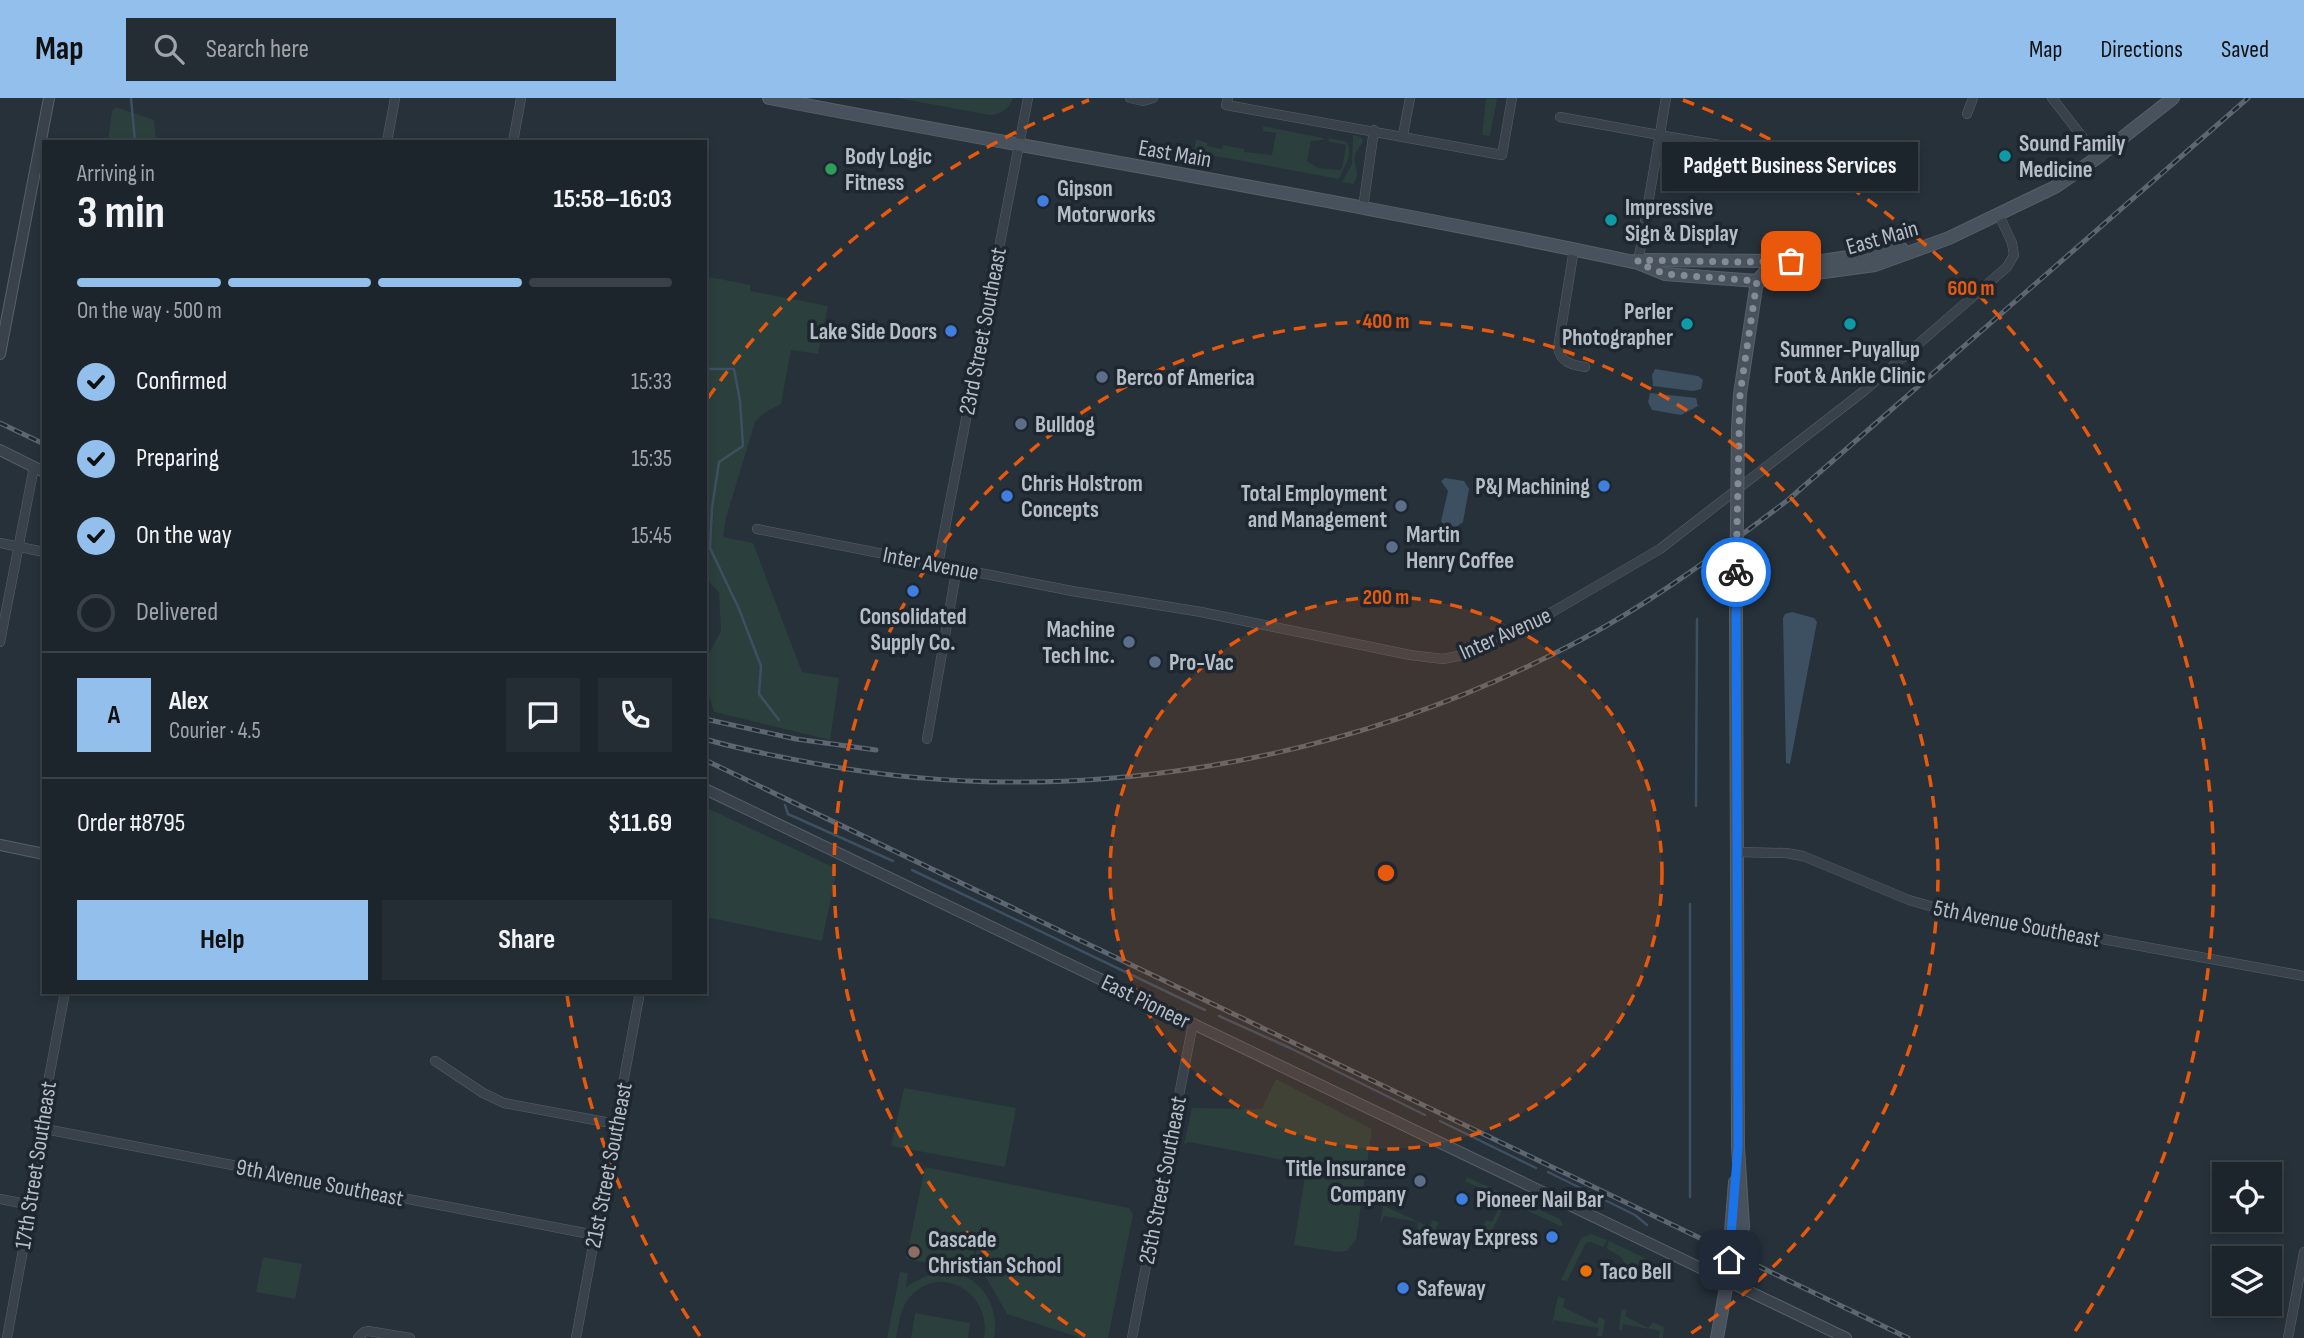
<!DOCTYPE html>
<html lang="en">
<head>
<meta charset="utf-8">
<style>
  :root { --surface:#1c252c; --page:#252d34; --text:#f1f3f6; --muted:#a0a5a9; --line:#3a4248; --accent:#93bfed }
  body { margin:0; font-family:"Sofia Sans Condensed",sans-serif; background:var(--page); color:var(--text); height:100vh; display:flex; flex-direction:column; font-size:26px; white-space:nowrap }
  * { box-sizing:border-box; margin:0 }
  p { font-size:23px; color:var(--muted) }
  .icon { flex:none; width:38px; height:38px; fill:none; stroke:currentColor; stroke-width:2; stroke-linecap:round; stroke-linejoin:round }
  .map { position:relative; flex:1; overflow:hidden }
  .drawer { position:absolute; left:42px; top:42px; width:665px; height:854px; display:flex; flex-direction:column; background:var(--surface); border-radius:0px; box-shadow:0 4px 10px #0003,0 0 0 2px var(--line) }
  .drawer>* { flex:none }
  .controls { position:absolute; left:2212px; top:1064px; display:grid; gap:14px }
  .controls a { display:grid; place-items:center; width:70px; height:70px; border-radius:0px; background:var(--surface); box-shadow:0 4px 10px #0003,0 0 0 2px var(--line); font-size:35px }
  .pin { position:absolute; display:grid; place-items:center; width:60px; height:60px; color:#fff; margin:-30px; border-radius:14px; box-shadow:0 4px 10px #0006 }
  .courier { position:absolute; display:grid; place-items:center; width:70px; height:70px; margin:-35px; border:5px solid #1a73e8; border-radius:50%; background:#fff; color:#222; box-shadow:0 2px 9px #0007 }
  .bubble { position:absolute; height:49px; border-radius:0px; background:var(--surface); box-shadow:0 4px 10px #0003,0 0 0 2px var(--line); font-size:23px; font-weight:700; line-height:49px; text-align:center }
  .headline em { font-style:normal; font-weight:700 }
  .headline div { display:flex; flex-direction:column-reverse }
  .headline { display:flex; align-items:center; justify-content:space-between; height:119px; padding:0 35px }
  h1 { font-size:46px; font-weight:700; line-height:52px }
  .bar { display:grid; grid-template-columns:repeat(4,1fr); gap:10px 7px; align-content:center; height:84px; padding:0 35px }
  .bar i { height:9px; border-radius:5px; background:var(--line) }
  .bar .selected { background:var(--accent) }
  .bar p { grid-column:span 4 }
  .line { display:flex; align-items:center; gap:18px; padding:0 35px; border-top:2px solid var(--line) }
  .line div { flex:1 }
  .round { display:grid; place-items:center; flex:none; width:74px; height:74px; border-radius:0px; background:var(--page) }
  ol { padding:0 35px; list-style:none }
  li { display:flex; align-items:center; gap:21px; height:77px }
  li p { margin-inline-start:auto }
  li .icon { padding:7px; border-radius:50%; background:var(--accent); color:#111; stroke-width:4 }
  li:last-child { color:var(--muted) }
  li i { width:38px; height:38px; border:4px solid var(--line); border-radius:50% }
  .primary-button { display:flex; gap:14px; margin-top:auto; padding:14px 35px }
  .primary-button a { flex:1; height:80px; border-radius:0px; background:var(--accent); color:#111; font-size:28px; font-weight:700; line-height:80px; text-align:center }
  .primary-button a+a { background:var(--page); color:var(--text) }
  header { display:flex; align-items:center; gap:42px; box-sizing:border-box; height:98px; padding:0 35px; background:var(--accent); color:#111 }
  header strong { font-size:33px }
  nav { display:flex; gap:38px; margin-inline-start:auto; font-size:24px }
  .search { width:490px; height:63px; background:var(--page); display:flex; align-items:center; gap:18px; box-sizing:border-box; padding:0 24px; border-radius:0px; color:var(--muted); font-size:26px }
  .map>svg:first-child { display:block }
  .green { fill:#2b3f3d }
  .water { fill:#3d5062 }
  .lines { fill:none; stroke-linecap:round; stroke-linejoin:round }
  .stream { stroke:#3d5062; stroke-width:2.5 }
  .minor-casing { stroke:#576069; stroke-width:10 }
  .tertiary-casing { stroke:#576069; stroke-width:12 }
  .secondary-casing { stroke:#576069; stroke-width:14 }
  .minor { stroke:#39424b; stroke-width:9 }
  .tertiary { stroke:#39424b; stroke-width:10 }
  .secondary { stroke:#48525d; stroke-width:12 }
  .rail-casing { stroke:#5c6771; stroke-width:5 }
  .rail { stroke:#1e2730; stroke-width:2.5; stroke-dasharray:8; stroke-linecap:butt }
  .secondary-bridge-casing { stroke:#576069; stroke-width:14; stroke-linecap:butt }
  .secondary-bridge { stroke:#48525d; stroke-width:12 }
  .done { stroke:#838c95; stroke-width:7; stroke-dasharray:0 12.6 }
  .route { stroke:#1a73e8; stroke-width:9 }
  .ring { fill:none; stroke:#e8590c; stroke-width:3.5; stroke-dasharray:12 9 }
  .culture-dot { fill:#0f9aa8; stroke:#1e2730; stroke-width:2.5 }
  .leisure-dot { fill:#2e9e5b; stroke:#1e2730; stroke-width:2.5 }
  .shop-dot { fill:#3f7fe0; stroke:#1e2730; stroke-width:2.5 }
  .service-dot { fill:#5c6f8a; stroke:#1e2730; stroke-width:2.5 }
  .education-dot { fill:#8d6e63; stroke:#1e2730; stroke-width:2.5 }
  .food-dot { fill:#e8710a; stroke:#1e2730; stroke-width:2.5 }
  .labels { text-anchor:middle; stroke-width:7; stroke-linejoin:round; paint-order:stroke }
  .poi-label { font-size:23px; font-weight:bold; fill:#b5bdc6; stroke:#1e2730; text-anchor:start }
  .street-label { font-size:23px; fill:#b5bdc6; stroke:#1e2730 }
  .centre { fill:#e8590c; stroke:#1e2730; stroke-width:3.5 }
  .ring-label { font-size:21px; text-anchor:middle; font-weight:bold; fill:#e8590c; stroke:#1e2730; stroke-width:7; stroke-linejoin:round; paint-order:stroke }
</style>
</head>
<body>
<header>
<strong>Map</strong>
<div class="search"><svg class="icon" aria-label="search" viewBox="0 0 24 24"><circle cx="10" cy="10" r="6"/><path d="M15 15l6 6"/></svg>Search here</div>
<nav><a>Map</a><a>Directions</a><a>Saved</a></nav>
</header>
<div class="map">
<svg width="2304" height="1240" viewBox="0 0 2304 1240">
  <rect width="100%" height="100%" fill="#26313a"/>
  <g class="green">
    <path d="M898,0h115c-4,11 -12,16 -23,17z"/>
    <polygon points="1494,0 1497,1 1490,38 1482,37 1486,1"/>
    <polygon points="115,9 154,22 156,44 108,44 112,13"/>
    <path d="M1263,28l60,12v2l-12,1 -4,20 11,7 21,2 3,-2 4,-23 -18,-4 1,-3 18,4c7,15 -3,24 -8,37l-145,-27 2,-13 11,4v3l15,3 1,-4 21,4v3l28,3 4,-22 -13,-2z"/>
    <path d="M1353,37l8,2 2,4c-2,6 -7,8 -8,15 -2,12 6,14 -1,28l-12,-2 10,-18z"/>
    <polygon points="705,178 750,187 750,193 828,208 818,256 791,252 781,306 764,315 755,324 726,420 723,439 753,445 802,574 839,580 830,642 714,614 705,585 705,563 721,533 719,494 705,480"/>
    <polygon points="705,709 837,771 822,843 705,819"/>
    <polygon points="1276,981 1372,1031 1356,1142 1347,1153 1338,1154 1294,1147 1305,1078 1304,1071 1299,1065 1189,1044 1184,1046 1192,1010 1262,1011"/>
    <polygon points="904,990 1016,1010 1005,1069 891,1048"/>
    <polygon points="925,1069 1129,1110 1133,1116 1108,1240 1081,1240 1007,1216 975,1160 983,1122 973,1159 950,1169 906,1161"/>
    <polygon points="1467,1079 1560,1121 1563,1127 1560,1128 1507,1103 1484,1148 1477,1149 1476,1142 1484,1145 1490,1133 1482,1129 1486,1122 1492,1124 1503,1102 1465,1083"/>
    <polygon points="1383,1107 1429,1129 1433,1122 1438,1124 1436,1132 1461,1140 1464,1132 1467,1137 1462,1142 1417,1134 1418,1124 1384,1118 1380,1127"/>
    <polygon points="1591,1136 1607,1142 1603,1149 1591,1144 1586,1145 1567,1183 1561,1182 1581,1140"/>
    <polygon points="1609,1143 1647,1161 1643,1169 1631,1164 1628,1169 1620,1158 1606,1150"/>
    <polygon points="263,1159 302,1166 295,1201 256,1194"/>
    <path d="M900,1174l8,1 -2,14c14,-9 30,-17 48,-14 30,6 46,37 40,65h-10c8,-44 -42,-76 -74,-41 -10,11 -11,27 -14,41h-9z"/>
    <polygon points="1558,1198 1565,1201 1563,1209 1597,1226 1599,1219 1603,1220 1605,1224 1602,1238 1597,1238 1598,1230 1554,1222 1551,1230"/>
    <polygon points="1624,1211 1627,1212 1625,1218 1648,1230 1653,1224 1664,1229 1663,1240 1659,1240 1660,1233 1623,1226 1622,1232 1619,1232 1621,1214"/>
    <polygon points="915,1215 970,1225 968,1240 911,1240"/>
  </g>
  <g class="water">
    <polygon points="1655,271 1698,278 1703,282 1701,291 1693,293 1653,288 1652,277"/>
    <polygon points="1650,295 1696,300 1698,308 1681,317 1652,312 1648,304"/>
    <polygon points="1445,380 1464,383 1469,391 1463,424 1456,429 1444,427 1441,423 1448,393 1441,383"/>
    <polygon points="1792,514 1814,520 1817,524 1790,666 1786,665 1783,520 1785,516"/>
  </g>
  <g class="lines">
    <g class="stream">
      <polyline points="131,0 135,44"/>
      <polyline points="705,271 734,271 740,303 743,348 719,364 712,410 710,450 739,511 761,568 759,596 779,622"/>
      <polyline points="785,707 788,716 893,763"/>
      <polyline points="1696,708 1697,521"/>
      <polyline points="912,772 1205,912"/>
      <polyline points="1219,918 1290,950 1425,1017"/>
      <polyline points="1440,1023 1536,1070"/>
      <polyline points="1548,1074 1635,1117 1647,1127"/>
      <polyline points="1690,1099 1690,806"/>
    </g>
    <defs>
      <g id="minor">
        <polyline points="1130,0 1143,3 1153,0"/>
        <polyline points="1228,0 1226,7 1502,57 1512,0"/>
        <polyline points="2052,0 2098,59"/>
        <polyline points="1967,16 1973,0"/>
        <path d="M1560,19c101,18 206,41 310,39"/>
        <polyline points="1403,37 1410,0"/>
        <polyline points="387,44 395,0"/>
        <polyline points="513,44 521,0"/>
        <polyline points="1363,110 1374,32"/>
        <path d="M1574,151l-16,99c3,14 13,17 27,19"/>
        <polyline points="1638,165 1666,0"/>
        <polyline points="757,431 1072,493 1201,514 1410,557 1443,561 1473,555 1554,513 1660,451 1864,293 2007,169 2014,157 2012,145 1999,117"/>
        <polyline points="0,445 44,454"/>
        <polyline points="938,466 1028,0"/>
        <polyline points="0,544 34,369"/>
        <polyline points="927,641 957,469"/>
        <polyline points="1737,754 1786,755 1803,758 1909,802 1944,812 2304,878"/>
        <polyline points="435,963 483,995 504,1005 616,1026"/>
        <polyline points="45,1031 595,1137"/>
        <polyline points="0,1101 31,1107"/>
        <polyline points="7,1240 45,1031 43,1022 44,1006 65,894"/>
        <polyline points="358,1240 364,1234 368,1233 410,1240"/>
        <polyline points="576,1240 640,894"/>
        <polyline points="1132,1240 1193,925"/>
        <polyline points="2288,1240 2304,1154"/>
      </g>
      <g id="tertiary">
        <polyline points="0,256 49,0"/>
        <polyline points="0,352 44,374"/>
        <polyline points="705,691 1846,1240"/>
        <polyline points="0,747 44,756"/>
      </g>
      <g id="secondary">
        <path d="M769,0c289,56 581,103 869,165l27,11 92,7 118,-16 74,-27 106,-51 43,-30 75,-59"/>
        <polyline points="1637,162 1780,163"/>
        <polyline points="1738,331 1740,296 1757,183 1768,171 1902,151"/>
        <polyline points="1727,1184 1738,1158 1743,1129 1738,1049 1736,513"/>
        <polyline points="1717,1240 1727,1184 1735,1084"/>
      </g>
    </defs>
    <use href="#minor" class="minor-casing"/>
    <use href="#tertiary" class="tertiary-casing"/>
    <use href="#secondary" class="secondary-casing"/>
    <use href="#minor" class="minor"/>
    <use href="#tertiary" class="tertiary"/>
    <use href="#secondary" class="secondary"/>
    <defs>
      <g id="rail">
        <polyline points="0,325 44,346"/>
        <polyline points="705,621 796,641 876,652"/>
        <path d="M705,641c37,11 76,18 113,25 255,47 524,0 753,-119 78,-40 147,-92 217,-145l460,-402"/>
        <polyline points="705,662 1908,1240"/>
      </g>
    </defs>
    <use href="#rail" class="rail-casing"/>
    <use href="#rail" class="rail"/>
    <defs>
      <polyline id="secondary-bridge" points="1736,513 1738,331"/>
    </defs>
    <use href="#secondary-bridge" class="secondary-bridge-casing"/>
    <use href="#secondary-bridge" class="secondary-bridge"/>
  </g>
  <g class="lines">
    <polyline class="done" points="1736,474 1740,296 1757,183 1665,176 1638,165 1638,162 1735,164 1791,163"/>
    <polyline class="route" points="1729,1162 1738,1049 1736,474"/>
  </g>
  <circle cx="1386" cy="775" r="276" fill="#e8590c" fill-opacity=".12"/>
  <g class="ring">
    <circle cx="1386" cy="775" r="276"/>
    <path d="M1085 1238A552 552 0 1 1 1687 1238"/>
    <path d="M700 1238A828 828 0 0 1 567 897M708 300A828 828 0 0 1 1089 2M1683 2A828 828 0 0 1 2072 1238"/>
  </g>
  <g class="culture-dot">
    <circle cx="2005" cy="58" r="7"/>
    <circle cx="1611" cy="122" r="7"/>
    <circle cx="1687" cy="226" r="7"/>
    <circle cx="1850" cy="226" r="7"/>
  </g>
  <circle class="leisure-dot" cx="831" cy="71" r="7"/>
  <g class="shop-dot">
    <circle cx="1043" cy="103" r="7"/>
    <circle cx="951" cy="233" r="7"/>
    <circle cx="1604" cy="388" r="7"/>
    <circle cx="1007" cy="398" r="7"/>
    <circle cx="913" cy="493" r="7"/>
    <circle cx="1462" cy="1101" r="7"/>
    <circle cx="1552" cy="1139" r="7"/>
    <circle cx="1403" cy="1190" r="7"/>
  </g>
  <g class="service-dot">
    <circle cx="1102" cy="279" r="7"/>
    <circle cx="1021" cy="326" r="7"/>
    <circle cx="1401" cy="408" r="7"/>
    <circle cx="1392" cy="449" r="7"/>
    <circle cx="1129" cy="544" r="7"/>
    <circle cx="1155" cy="564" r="7"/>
    <circle cx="1420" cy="1083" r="7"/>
  </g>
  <circle class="education-dot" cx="914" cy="1154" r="7"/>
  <circle class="food-dot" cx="1586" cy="1173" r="7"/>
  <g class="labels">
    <g class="poi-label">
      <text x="2019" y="53">Sound Family<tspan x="2019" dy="26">Medicine</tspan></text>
      <text x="845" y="66">Body Logic<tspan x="845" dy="26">Fitness</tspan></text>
      <text x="1057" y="98">Gipson<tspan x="1057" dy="26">Motorworks</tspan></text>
      <text x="1625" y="117">Impressive<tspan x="1625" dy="26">Sign &amp; Display</tspan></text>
      <text x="1673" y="221" text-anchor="end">Perler<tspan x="1673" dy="26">Photographer</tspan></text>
      <text x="937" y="241" text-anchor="end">Lake Side Doors</text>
      <text x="1850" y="259" text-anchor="middle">Sumner-Puyallup<tspan x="1850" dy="26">Foot &amp; Ankle Clinic</tspan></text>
      <text x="1116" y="287">Berco of America</text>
      <text x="1035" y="334">Bulldog</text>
      <text x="1021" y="393">Chris Holstrom<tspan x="1021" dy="26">Concepts</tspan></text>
      <text x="1590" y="396" text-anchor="end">P&amp;J Machining</text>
      <text x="1387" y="403" text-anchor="end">Total Employment<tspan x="1387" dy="26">and Management</tspan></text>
      <text x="1406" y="444">Martin<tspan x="1406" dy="26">Henry Coffee</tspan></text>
      <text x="913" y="526" text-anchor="middle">Consolidated<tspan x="913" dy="26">Supply Co.</tspan></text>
      <text x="1115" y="539" text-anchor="end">Machine<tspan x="1115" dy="26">Tech Inc.</tspan></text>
      <text x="1169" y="572">Pro-Vac</text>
      <text x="1406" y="1078" text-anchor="end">Title Insurance<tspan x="1406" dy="26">Company</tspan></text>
      <text x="1476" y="1109">Pioneer Nail Bar</text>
      <text x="1538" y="1147" text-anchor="end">Safeway Express</text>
      <text x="928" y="1149">Cascade<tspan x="928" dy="26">Christian School</tspan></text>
      <text x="1600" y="1181">Taco Bell</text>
      <text x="1417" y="1198">Safeway</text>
    </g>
    <g class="street-label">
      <text transform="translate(1175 55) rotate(10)" y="8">East Main</text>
      <text transform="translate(1882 139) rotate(-16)" y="8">East Main</text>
      <text transform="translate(982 233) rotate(-79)" y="8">23rd Street Southeast</text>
      <text transform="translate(931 465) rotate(11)" y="8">Inter Avenue</text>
      <text transform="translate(1505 535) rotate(-24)" y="8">Inter Avenue</text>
      <text transform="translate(2017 825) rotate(11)" y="8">5th Avenue Southeast</text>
      <text transform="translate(1146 903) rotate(26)" y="8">East Pioneer</text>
      <text transform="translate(35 1067) rotate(-81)" y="8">17th Street Southeast</text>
      <text transform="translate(608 1067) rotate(-79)" y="8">21st Street Southeast</text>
      <text transform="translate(1162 1082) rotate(-79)" y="8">25th Street Southeast</text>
      <text transform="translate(320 1084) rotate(11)" y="8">9th Avenue Southeast</text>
    </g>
  </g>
  <circle cx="1386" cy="775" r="10" class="centre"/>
  <g class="ring-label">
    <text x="1971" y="197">600 m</text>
    <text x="1386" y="230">400 m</text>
    <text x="1386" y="506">200 m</text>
  </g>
</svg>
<div class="controls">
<a><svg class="icon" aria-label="locate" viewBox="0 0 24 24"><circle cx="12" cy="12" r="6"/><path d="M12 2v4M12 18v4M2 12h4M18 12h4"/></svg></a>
<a><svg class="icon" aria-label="layers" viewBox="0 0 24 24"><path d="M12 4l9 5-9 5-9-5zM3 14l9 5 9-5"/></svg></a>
</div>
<div class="pin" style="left:1791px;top:163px;background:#ea580c"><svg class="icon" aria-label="bag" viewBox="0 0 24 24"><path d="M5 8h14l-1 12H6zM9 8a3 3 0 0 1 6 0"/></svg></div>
<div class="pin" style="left:1729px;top:1162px;background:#1f2937"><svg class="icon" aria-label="home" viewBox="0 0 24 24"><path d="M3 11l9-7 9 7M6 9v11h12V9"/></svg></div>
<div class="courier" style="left:1736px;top:474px"><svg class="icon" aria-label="bike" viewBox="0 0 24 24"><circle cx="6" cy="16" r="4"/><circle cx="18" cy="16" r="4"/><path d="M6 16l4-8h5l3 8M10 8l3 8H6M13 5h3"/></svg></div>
<div class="bubble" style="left:1662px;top:44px;width:256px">Padgett Business Services</div>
<section class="drawer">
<div class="headline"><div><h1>3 min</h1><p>Arriving in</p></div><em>15:58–16:03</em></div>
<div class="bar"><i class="selected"></i><i class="selected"></i><i class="selected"></i><i></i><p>On the way · 500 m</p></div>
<ol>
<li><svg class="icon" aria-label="check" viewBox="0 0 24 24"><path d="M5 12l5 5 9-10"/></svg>Confirmed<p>15:33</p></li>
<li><svg class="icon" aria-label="check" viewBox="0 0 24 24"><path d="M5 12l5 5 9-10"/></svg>Preparing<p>15:35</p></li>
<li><svg class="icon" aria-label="check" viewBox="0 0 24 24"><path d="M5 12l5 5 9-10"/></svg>On the way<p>15:45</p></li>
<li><i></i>Delivered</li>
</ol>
<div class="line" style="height:126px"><b class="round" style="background:var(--accent);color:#111">A</b><div><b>Alex</b><p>Courier · 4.5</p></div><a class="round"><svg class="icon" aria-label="chat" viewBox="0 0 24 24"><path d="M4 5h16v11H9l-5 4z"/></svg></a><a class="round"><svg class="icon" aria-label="phone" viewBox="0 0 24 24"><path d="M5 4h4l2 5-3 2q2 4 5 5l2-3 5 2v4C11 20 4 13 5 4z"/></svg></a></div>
<div class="line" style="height:91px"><div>Order #8795</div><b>$11.69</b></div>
<div class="primary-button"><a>Help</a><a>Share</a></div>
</section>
</div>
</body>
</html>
